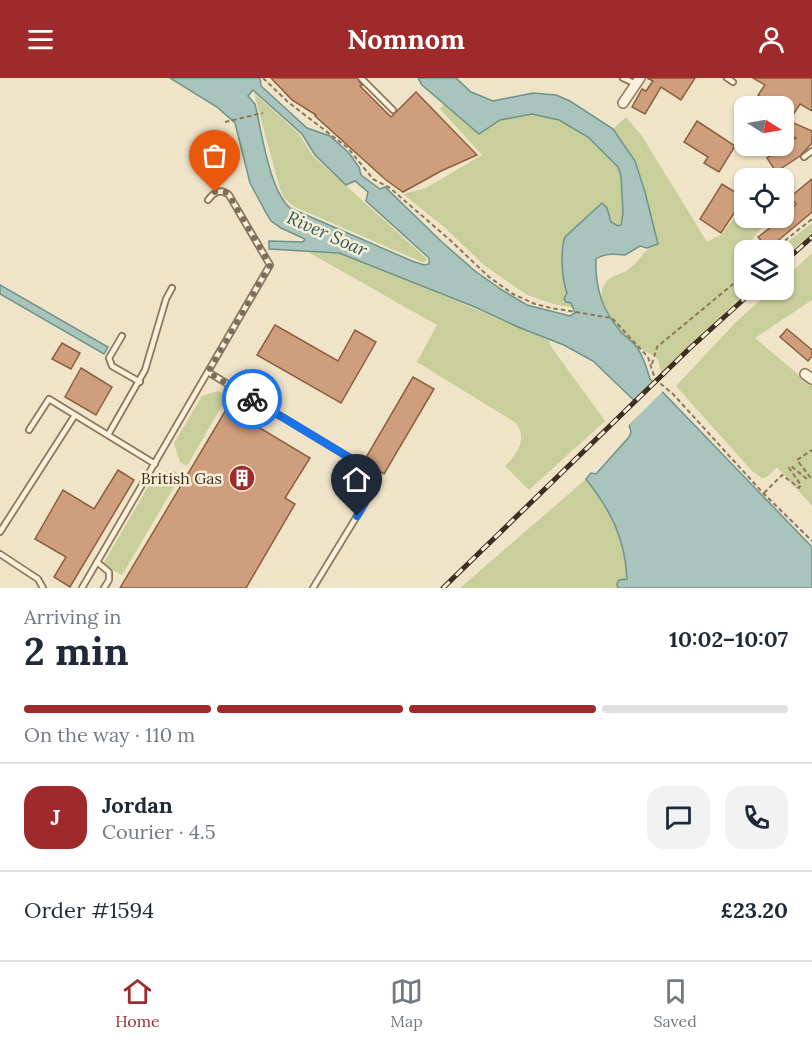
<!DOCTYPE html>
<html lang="en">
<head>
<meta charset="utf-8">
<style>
  :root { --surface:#fff; --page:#f2f2f3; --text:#1f2937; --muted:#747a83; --line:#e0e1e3; --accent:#9e2a2b }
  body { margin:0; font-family:Lora,serif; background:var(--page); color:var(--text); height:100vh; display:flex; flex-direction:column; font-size:22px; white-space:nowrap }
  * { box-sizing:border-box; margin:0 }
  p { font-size:20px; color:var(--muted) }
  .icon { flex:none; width:33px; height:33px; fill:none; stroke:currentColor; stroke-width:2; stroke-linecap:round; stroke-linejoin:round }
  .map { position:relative; height:510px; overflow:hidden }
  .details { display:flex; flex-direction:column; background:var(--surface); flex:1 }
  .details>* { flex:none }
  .needle { width:39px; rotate:101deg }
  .buttons { position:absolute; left:734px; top:18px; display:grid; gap:12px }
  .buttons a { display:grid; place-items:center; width:60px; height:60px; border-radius:12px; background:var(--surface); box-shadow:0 2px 4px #0004; font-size:30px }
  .pin { position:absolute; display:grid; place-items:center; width:51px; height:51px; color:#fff; margin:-62px -26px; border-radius:50% 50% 50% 0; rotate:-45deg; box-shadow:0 0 6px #0007 }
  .pin .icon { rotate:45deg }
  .courier { position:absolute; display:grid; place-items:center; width:60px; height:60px; margin:-30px; border:4px solid #1a73e8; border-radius:50%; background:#fff; color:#222; box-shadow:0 2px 8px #0007 }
  .summary em { font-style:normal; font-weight:700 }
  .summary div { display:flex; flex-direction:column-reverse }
  .summary { display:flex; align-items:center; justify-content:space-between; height:102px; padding:0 24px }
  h1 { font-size:39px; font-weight:700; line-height:45px }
  .bar { display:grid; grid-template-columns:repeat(4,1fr); gap:9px 6px; align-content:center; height:72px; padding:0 24px }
  .bar i { height:8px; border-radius:4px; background:var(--line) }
  .bar .selected { background:var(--accent) }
  .bar p { grid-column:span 4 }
  .line { display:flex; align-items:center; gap:15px; padding:0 24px; border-top:2px solid var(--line) }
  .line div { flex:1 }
  .round { display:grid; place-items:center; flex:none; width:63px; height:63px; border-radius:18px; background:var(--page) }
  header { display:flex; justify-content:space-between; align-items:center; height:78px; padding:0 24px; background:var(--accent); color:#fff; font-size:27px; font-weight:700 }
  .tab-bar { display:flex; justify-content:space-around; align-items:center; height:84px; border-top:2px solid var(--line); background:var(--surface); font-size:16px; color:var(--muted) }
  .tab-bar a { display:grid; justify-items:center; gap:3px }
  .tab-bar .selected { color:var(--accent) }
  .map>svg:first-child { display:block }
  .green { fill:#c9cf9b }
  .water { fill:#a9c4bc; stroke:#6f938a; stroke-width:1.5; fill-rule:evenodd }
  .pier { fill:#f0e4c8 }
  .building { fill:#cf9f7d; stroke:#8d5f41; stroke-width:1.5 }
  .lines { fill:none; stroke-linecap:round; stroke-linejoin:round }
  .lane-casing { stroke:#8d765c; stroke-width:8 }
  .street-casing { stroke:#8d765c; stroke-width:12 }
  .path { stroke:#8d765c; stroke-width:2; stroke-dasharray:4.5 3; stroke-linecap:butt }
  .lane { stroke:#faf1dc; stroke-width:4.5 }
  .street { stroke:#faf1dc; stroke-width:9 }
  .rail-casing { stroke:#3d2e20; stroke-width:5 }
  .rail { stroke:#f7eed8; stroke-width:3; stroke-dasharray:9; stroke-linecap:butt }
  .done { stroke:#7c6e5b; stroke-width:6; stroke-dasharray:0 10.8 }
  .route { stroke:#1a73e8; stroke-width:8 }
  .labels { text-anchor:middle; stroke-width:5; stroke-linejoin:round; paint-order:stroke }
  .poi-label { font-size:16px; fill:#3d2e20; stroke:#f7eed8; text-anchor:end }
  .water-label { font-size:18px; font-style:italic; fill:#2f5d5a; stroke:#f7eed8 }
</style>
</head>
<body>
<header><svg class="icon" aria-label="menu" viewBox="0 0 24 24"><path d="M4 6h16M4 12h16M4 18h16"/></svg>Nomnom<svg class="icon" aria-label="person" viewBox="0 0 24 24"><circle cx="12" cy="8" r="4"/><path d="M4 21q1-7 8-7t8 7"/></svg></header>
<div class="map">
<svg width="812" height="510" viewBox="0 0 812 510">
  <rect width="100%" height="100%" fill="#f0e4c8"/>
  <g class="green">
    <polygon points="254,15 299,56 313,78 427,181 424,185 293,128 284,120 279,108"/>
    <path d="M444,26l6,5 41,16c40,-24 88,-2 116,31 5,6 12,11 14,18 4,15 3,36 0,52h-3l-7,-4 -4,-14 -5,-5 -39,41v33l5,16 -4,6 7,4 3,5 -21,-4 -26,-9 -42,-29 -41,-39 -41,-33 23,-6 56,-33 -42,-46z"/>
    <path d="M626,39l16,19 65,106 14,-7 23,-30v13h25l-24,31 3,1h-4v40h4l-81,79 -6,3 -3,-13c-7,-5 -14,-8 -20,-12 -18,-11 -51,-49 -29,-68 5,-4 12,-5 17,-8 13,-8 17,-22 32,-27l-23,-83 -22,-32z"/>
    <polygon points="812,145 812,155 783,180 783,172 777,172"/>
    <path d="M308,174l31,1 8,2 202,85 1,5 55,76 -76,69 -24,-24c12,-12 23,-27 11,-43l-99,-61 20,-37z"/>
    <polygon points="812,175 812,222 755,260 812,308 812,428 777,389 767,399 762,400 752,393 676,308 737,243 772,212 783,212 783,202"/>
    <polygon points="218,313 227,319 187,388 180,384 174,365 202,318"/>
    <polygon points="174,393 181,397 122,497 103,486 156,395"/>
    <path d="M586,401c25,32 39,59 41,101h-8l-2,4 1,4h-158z"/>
  </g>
  <g class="water">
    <path d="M170,0h90l1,8 46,42 23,8 19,17 10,14 2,8 19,14 5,-2 58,56 32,28 27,19 25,15 43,11 5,-3 -4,-10 -5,-1 -2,-3 3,-6c-5,-13 -7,-42 -2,-56l37,-34 5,5 4,14 7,4 3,-1 2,-12 -2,-37 -3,-9 -30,-30 -29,-17 -27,-6 -32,6 -21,14 -57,-49 -4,-7h38l15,14 22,9 40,-8 23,2 14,6 43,28 22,32 10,31 13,52 -11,4 -7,-2 -15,9c-10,-1 -20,-2 -29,4 -1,29 6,51 25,73 6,6 13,10 17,17 6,9 9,20 12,30l162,168v41h-194l-1,-4 2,-4 8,-1c-2,-41 -16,-68 -41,-100l5,-6 5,1 33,-37 2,-5 -2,-7 14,-16 -50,-48 -29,-16 -46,-18 -43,-20 -136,-54 -70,-4v-8l34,1 2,-3 -24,-11 -10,-7 -6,-10 -15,-28 -15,-60 -18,-16zM253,12l49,44 13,21 31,30 9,-4 13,11 -2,9 63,57v6l-5,1 -12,-4 -122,-53c-21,-19 -28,-75 -35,-104l-7,-8z"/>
    <polygon points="0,207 108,269 104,276 0,216"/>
  </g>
  <polygon class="pier" points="655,301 665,311 627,349 627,345 639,332 631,325"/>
  <g class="building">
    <polygon points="271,0 357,0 362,7 360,8 391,39 416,14 477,77 441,93 403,114 386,102 315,38 316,37 292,22"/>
    <polygon points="647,0 695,0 681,22 661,9 645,36 632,29 642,11 646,13 653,3"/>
    <polygon points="753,0 812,0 812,33 800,26 789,43 812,53 812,65 800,78 776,94 767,80 796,60 783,53 783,28 776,28 758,17 765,7"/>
    <polygon points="697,43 735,68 719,94 704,85 708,79 684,64"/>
    <polygon points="812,101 812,134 768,171 758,159 783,140 796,126 790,119"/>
    <polygon points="722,106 744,120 721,155 700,141"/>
    <polygon points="275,247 338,283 355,252 376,264 341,325 257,277"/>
    <polygon points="787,251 812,272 812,278 808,283 780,259"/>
    <polygon points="62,265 80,275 71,291 52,281"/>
    <polygon points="81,290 112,309 96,337 65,319"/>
    <polygon points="413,299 434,311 384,396 364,383"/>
    <polygon points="227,330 310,380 285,420 295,426 246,510 120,510"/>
    <polygon points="118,392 134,402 70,509 54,499 66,479 35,461 63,412 94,431"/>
  </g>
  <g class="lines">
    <defs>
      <g id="lane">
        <polyline points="361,0 393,32"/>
        <polyline points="623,0 636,6"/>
        <polyline points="727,0 733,4"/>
        <polyline points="804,79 812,73"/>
        <polyline points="122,258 109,280 112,288 140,304"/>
        <path d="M208,294l152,92c10,11 13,20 8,34l-55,90"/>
        <polyline points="29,352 49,321 155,386"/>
        <polyline points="108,357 145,292 166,221 172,210"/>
        <polyline points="0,454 75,337"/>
        <polyline points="0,476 38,501 43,510"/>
        <polyline points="97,484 109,494 109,502 104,510"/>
        <path d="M82,510l188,-323 -41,-70c-8,-7 -15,-3 -21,5"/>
      </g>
      <g id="street">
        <polyline points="623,25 640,0"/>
        <polyline points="805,296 812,301"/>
      </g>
    </defs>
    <use href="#lane" class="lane-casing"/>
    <use href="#street" class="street-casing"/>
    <g class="path">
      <polyline points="263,0 288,24 348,70 373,101 390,110 450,162 489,199 513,216 535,226 551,230 612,240 648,279 655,301 673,316 763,415 812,463"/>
      <polyline points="225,44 263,35"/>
      <polyline points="773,172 812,141"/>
      <polyline points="652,286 657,269 744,197"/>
      <polyline points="764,415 782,397 799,410 801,407 789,390 791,388 807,401 810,399 797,382 812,372"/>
    </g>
    <use href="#lane" class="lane"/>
    <use href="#street" class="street"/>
    <defs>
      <g id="rail">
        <polyline points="783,185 812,159"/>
        <polyline points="443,510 690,270 754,212"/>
      </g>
    </defs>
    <use href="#rail" class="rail-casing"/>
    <use href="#rail" class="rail"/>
  </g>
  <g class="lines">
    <polyline class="done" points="215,114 225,114 229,117 270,187 208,294 252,321"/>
    <path class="route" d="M252,321l108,65c19,20 9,32 -3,52"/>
  </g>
  <defs>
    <symbol id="building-disc" viewBox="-11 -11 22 22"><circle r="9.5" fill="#9e2a2b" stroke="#f7eed8"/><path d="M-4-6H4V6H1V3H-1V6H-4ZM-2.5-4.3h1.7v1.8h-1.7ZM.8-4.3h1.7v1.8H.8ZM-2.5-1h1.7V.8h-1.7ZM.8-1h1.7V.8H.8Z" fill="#fff"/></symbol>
  </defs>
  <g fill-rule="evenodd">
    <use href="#building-disc" x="227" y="385" width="30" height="30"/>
  </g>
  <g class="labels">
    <g class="poi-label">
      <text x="222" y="406">British Gas</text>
    </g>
    <g class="water-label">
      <text transform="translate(327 156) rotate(24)" y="6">River Soar</text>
    </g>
  </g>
</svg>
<div class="buttons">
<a><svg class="needle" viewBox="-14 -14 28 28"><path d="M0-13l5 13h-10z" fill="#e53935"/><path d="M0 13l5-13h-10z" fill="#747a83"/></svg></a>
<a><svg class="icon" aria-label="locate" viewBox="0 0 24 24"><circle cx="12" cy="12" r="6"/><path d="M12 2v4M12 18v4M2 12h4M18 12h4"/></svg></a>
<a><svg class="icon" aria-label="layers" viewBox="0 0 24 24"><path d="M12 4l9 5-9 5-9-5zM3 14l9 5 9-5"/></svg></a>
</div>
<div class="pin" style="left:215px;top:114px;background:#ea580c"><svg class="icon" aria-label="bag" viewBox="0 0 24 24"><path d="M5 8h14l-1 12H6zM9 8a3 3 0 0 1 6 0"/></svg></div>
<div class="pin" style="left:357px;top:438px;background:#1f2937"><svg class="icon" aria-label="home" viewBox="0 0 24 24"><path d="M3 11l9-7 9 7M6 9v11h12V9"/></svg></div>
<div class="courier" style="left:252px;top:321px"><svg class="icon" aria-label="bike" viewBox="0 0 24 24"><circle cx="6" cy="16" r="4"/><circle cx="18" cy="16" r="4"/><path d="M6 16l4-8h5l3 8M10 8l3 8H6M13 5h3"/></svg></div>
</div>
<section class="details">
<div class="summary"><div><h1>2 min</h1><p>Arriving in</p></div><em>10:02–10:07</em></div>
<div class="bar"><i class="selected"></i><i class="selected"></i><i class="selected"></i><i></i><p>On the way · 110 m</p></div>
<div class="line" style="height:108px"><b class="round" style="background:var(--accent);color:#fff">J</b><div><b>Jordan</b><p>Courier · 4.5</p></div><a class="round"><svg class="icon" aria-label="chat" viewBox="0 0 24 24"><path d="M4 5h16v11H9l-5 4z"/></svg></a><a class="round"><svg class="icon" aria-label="phone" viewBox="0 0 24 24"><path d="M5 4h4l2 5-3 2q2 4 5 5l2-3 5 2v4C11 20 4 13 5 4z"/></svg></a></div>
<div class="line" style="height:78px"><div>Order #1594</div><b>£23.20</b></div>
</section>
<nav class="tab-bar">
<a class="selected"><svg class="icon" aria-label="home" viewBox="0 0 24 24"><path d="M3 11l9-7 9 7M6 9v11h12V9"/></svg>Home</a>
<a><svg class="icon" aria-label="map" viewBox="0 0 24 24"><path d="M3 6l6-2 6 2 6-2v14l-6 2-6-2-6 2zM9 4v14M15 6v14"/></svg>Map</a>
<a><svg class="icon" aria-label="saved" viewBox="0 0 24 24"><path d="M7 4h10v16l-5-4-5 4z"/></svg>Saved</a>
</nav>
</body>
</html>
